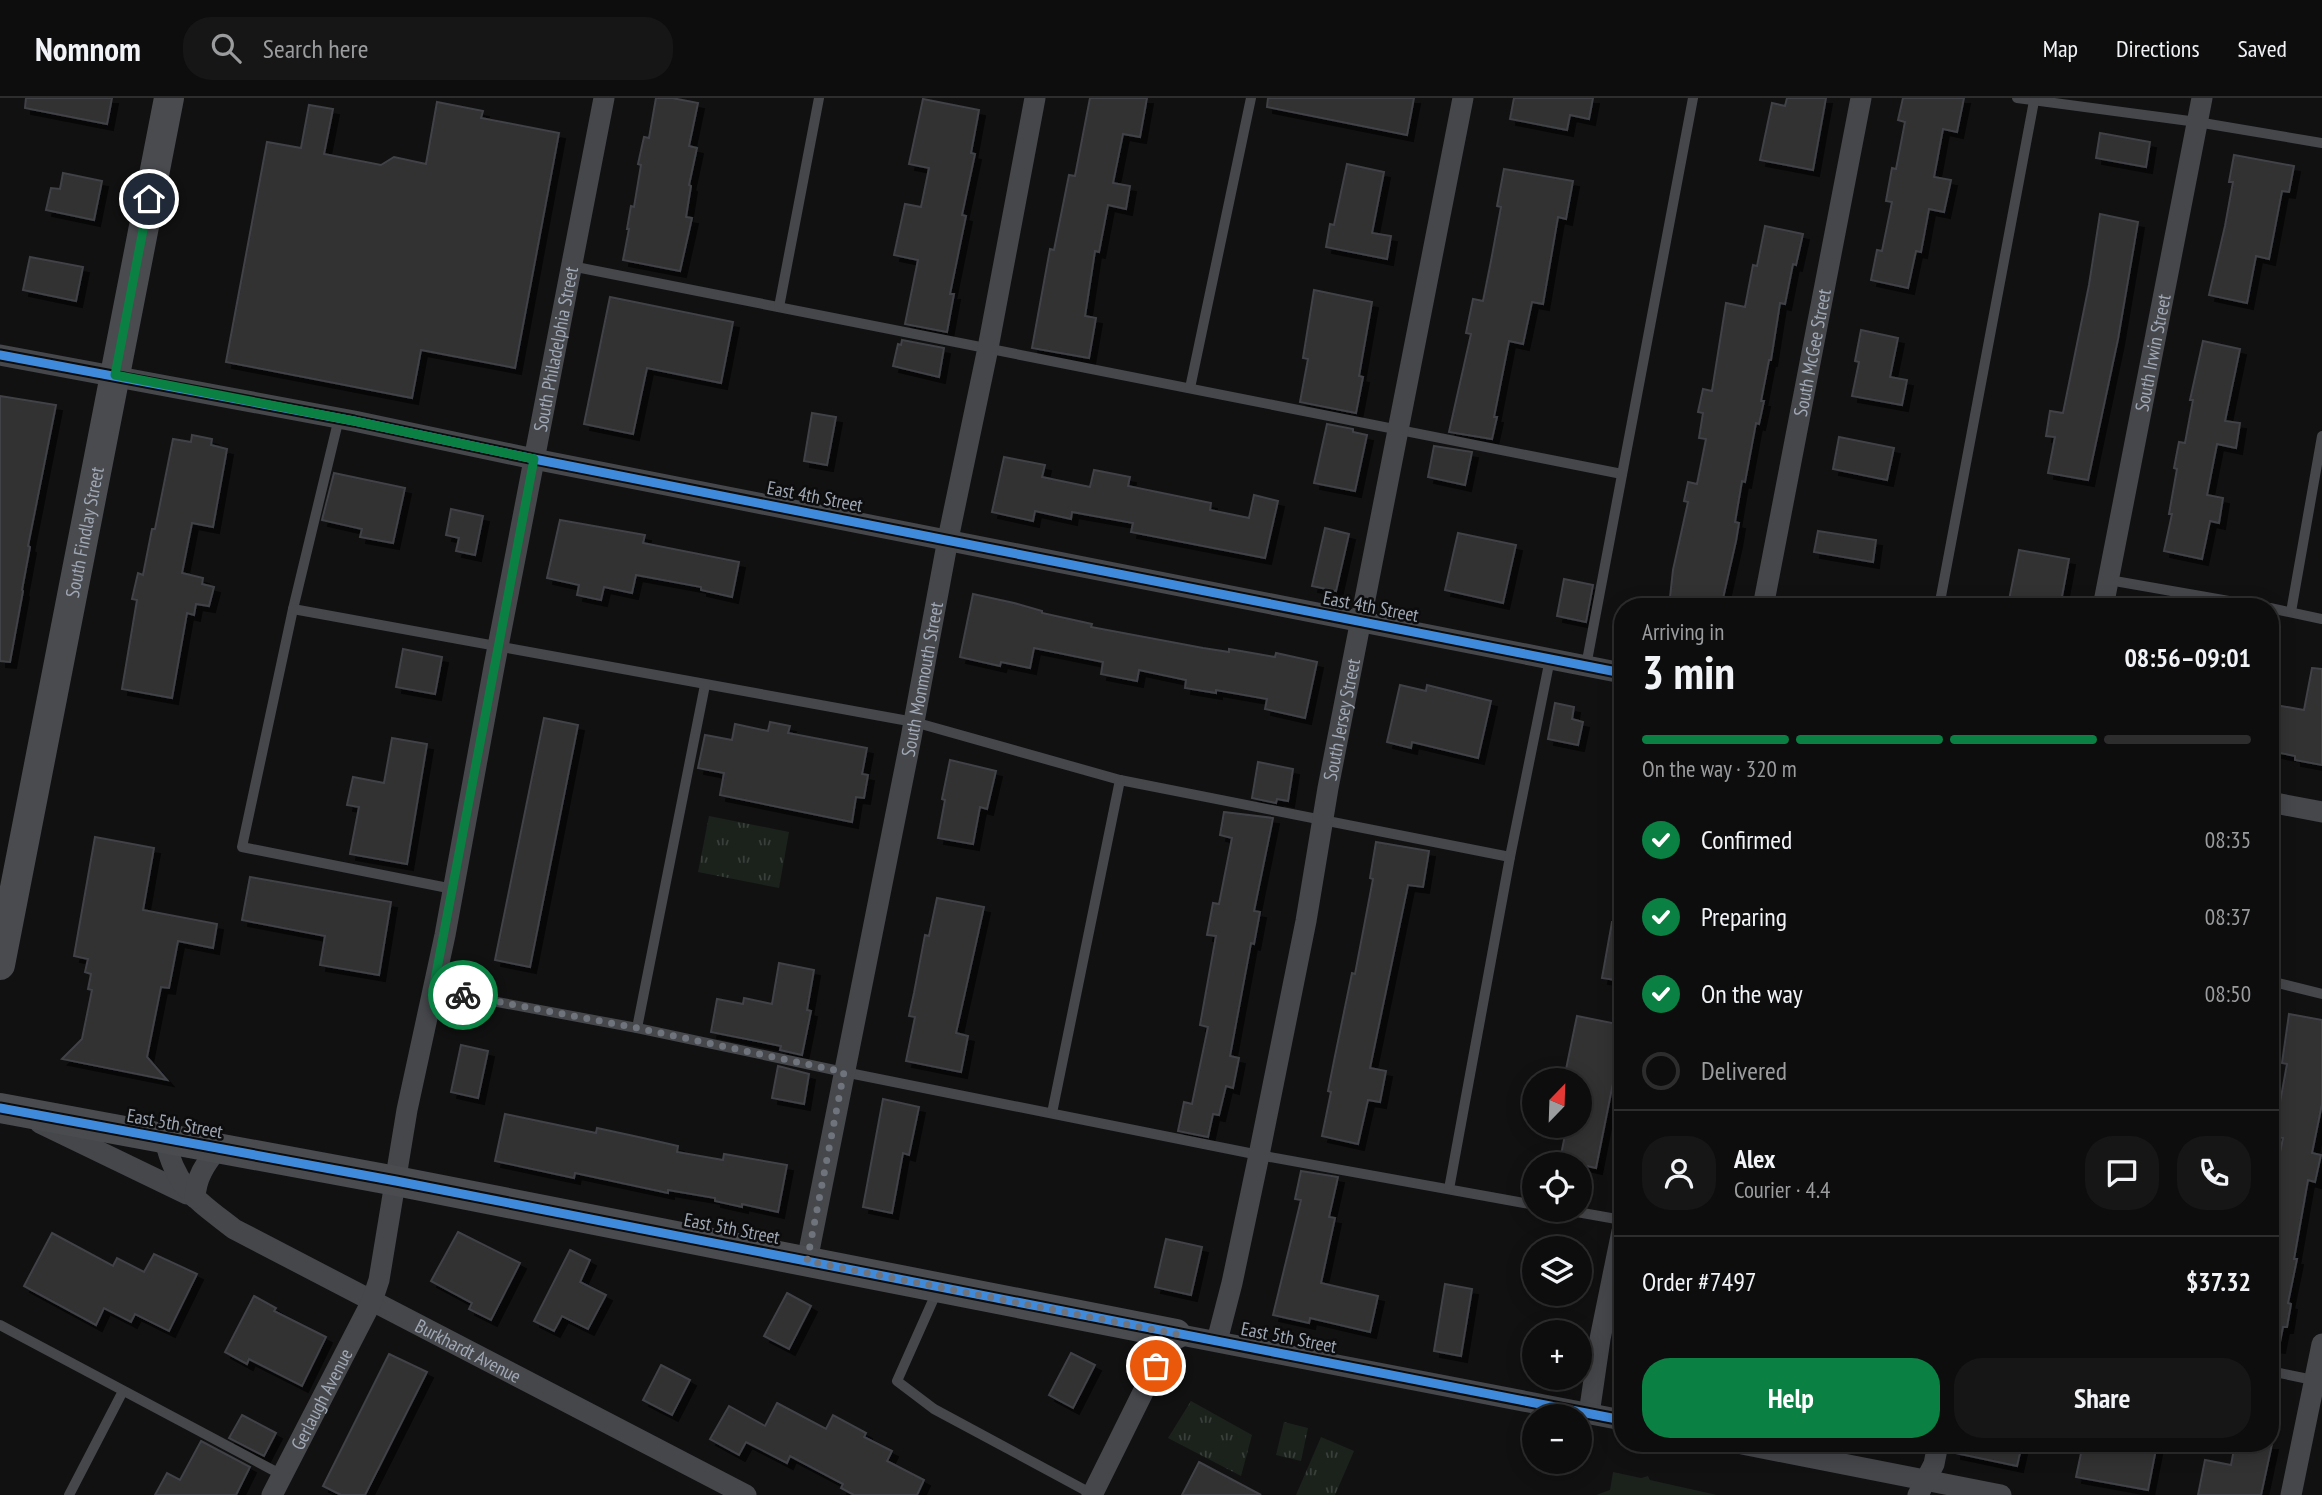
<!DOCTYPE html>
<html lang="en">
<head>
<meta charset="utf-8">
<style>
  :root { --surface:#0d0d0e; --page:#161617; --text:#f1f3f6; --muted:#9a9c9e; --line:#2d2d2e; --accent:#0b8043 }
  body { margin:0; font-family:"PT Sans Narrow",sans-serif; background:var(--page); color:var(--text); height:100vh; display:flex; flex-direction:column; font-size:26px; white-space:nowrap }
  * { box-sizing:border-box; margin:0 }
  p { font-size:23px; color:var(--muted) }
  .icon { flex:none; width:38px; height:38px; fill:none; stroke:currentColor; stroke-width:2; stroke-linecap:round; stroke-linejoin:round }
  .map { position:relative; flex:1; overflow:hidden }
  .details { position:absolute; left:1614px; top:500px; width:665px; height:854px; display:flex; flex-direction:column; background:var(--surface); border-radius:28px; box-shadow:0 4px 18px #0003,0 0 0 2px var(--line) }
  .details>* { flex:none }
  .needle { width:46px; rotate:23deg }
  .controls { position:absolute; left:1522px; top:970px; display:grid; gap:14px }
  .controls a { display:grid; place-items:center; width:70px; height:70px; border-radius:50%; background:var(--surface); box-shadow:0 4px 18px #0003,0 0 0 2px var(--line); font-size:35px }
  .pin { position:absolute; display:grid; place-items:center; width:60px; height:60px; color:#fff; margin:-30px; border:4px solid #fff; border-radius:50%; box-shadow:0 2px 7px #0007 }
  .courier { position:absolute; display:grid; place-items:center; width:70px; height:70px; margin:-35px; border:5px solid #0b8043; border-radius:50%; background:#fff; color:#222; box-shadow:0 2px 9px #0007 }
  .head em { font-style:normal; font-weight:600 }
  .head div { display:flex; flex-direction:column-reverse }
  .head { display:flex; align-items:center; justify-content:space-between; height:119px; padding:0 28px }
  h1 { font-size:46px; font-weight:600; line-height:52px }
  .bar { display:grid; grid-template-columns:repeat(4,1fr); gap:10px 7px; align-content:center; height:84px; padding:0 28px }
  .bar i { height:9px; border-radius:5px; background:var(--line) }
  .bar .on { background:var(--accent) }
  .bar p { grid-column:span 4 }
  .line { display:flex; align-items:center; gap:18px; padding:0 28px; border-top:2px solid var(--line) }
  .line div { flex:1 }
  .round { display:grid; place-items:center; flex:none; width:74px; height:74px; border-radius:28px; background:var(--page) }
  ol { padding:0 28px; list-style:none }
  li { display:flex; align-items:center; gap:21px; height:77px }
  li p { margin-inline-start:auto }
  li .icon { padding:7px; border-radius:50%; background:var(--accent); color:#fff; stroke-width:4 }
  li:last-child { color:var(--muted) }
  li i { width:38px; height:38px; border:4px solid var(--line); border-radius:50% }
  .button { display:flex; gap:14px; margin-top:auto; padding:14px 28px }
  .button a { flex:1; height:80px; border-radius:28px; background:var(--accent); color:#fff; font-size:28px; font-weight:600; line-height:80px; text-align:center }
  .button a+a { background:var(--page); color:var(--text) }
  header { display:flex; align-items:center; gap:42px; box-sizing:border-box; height:98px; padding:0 35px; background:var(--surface); border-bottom:2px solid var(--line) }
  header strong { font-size:33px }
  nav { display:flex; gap:38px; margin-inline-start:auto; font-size:24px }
  .search { width:490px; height:63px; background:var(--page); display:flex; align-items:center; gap:18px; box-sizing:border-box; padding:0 24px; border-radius:28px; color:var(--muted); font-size:26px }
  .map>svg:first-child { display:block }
  .park { fill:url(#park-tufts) }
  .garden { fill:#1b221c }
  .building { fill:#303033; stroke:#404246; stroke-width:2; filter:url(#shadow) }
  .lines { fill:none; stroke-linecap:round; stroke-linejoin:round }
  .lane { stroke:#45474b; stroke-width:10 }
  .street { stroke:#45474b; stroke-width:21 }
  .secondary { stroke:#494b4f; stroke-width:30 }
  .cycleway-casing { stroke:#0c0c0d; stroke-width:13 }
  .cycleway { stroke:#408adc; stroke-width:9 }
  .done { stroke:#6e737c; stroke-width:7; stroke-dasharray:0 12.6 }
  .route { stroke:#0b8043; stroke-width:9 }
  .labels { text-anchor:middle; stroke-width:5; stroke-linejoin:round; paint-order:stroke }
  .street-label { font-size:19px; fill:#a0a8b5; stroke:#0c0c0d }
</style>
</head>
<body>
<header>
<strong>Nomnom</strong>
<div class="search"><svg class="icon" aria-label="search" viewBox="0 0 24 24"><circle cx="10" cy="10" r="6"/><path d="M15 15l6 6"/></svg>Search here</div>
<nav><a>Map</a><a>Directions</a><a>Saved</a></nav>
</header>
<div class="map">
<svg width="2322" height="1397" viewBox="0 0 2322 1397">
  <defs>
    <pattern id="park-tufts" width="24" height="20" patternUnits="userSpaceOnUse" patternTransform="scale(1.75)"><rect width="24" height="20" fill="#1b221c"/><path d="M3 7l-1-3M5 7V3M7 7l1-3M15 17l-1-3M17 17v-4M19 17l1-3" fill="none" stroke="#393f3b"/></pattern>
    <filter id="shadow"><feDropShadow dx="6" dy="6" stdDeviation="0" flood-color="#0009"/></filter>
  </defs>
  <rect width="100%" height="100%" fill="#111112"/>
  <g class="park">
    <polygon points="709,718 789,734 779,790 698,774"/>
    <polygon points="1191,1303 1252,1337 1241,1378 1168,1340"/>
    <polygon points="1284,1324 1308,1330 1301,1363 1276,1357"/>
    <polygon points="1321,1339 1354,1353 1335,1397 1296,1397"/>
  </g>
  <polygon class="garden" points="1613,1374 1641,1380 1648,1378 1650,1382 1717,1397 1596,1397 1610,1392"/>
  <g class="building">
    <polygon points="26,0 112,0 107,26 25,10"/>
    <polygon points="656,0 672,0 698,5 689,48 697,50 689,87 691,88 686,119 692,120 680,173 623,162 629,131 627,131 631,108 634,109 641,67 638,66 644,39 649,40"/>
    <polygon points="1090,0 1147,0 1140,39 1123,36 1113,85 1130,88 1126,111 1108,107 1099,154 1095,153 1085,218 1096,220 1089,260 1032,250 1050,151 1054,152 1069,77 1075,78"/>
    <polygon points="1268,0 1414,0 1407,37 1267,9"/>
    <polygon points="1514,0 1593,0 1589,21 1570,17 1567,32 1510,21"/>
    <polygon points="1787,0 1826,0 1813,72 1760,62 1772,5 1785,8"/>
    <polygon points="1903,0 1964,0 1957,34 1943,31 1934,79 1951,82 1944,114 1929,111 1921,154 1916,153 1908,190 1871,182 1877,152 1882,153 1892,104 1886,103 1892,70 1896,71 1905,24 1898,22"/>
    <polygon points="923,1 979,12 971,55 975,56 962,117 966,118 950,196 954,196 947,234 905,226 918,162 894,157 905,106 921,109 929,70 909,66"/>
    <polygon points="437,4 483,13 481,20 559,35 515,270 421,252 412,300 226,264 267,44 301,50 309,7 333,11 324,56 381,67 394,59 426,66"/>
    <polygon points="2100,35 2150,44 2146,69 2096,60"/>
    <polygon points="2234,57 2294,68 2289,94 2282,93 2269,161 2256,158 2247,205 2209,197 2225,128 2233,84 2229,84"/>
    <polygon points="1347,66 1384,74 1372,135 1391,138 1387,161 1326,149 1330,126 1334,127"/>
    <polygon points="1504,71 1573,83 1566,121 1558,119 1543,206 1532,204 1523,246 1509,243 1494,319 1497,319 1492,341 1449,334 1471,236 1466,235 1473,201 1483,203 1491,163 1501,109 1497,108"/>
    <polygon points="63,75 102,83 94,122 46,112 51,90 60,91"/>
    <polygon points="2100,116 2138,124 2118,241 2088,382 2048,375 2055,339 2046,338 2050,313 2063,315 2089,187"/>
    <polygon points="1765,128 1803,136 1796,167 1793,166 1785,206 1780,205 1771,262 1769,262 1761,303 1764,303 1759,326 1756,325 1745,384 1742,383 1735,424 1739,425 1736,443 1721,509 1669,509 1673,472 1688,404 1684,403 1688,384 1697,386 1706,341 1699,340 1703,315 1698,314 1703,291 1712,293 1726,205 1745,209 1753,167 1757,168"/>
    <polygon points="30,159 83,169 76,203 23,192"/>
    <polygon points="1314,192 1372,204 1359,278 1363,279 1356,315 1300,304 1308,261 1303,260"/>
    <polygon points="610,199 733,224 721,285 647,270 633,336 584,326"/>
    <polygon points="1861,232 1898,240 1890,279 1907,282 1902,307 1852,298 1859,264 1855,263"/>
    <polygon points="902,242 944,250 939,279 893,268 898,246 901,247"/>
    <polygon points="2203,243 2240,251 2225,323 2240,325 2236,350 2217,346 2207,397 2223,400 2219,425 2210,423 2202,461 2164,453 2172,416 2169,416 2177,371 2174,370 2179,344 2185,345 2193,302 2190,302"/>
    <polygon points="0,298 56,307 28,448 30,449 22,492 23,493 10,564 0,563"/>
    <polygon points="812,315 836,319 827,367 804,363"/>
    <polygon points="1327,326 1353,331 1353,334 1367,337 1355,393 1314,385"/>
    <polygon points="192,337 212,341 211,347 227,351 213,429 192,425 182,475 203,480 202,486 214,489 209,508 196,506 194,517 187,515 172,600 122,591 137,502 132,501 138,475 143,477 152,431 155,431 173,341 191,344"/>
    <polygon points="1839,339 1894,350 1887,382 1833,371"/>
    <polygon points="1434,348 1472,354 1465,387 1428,379"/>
    <polygon points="1004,359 1045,367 1042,379 1090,389 1094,372 1130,379 1128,388 1211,405 1210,412 1249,420 1254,397 1278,403 1265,460 1131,434 1133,425 1072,414 1071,421 1035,413 1033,423 992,414"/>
    <polygon points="334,375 405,390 393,445 360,439 362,431 322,422"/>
    <polygon points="451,411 483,418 475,457 456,453 459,440 446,437"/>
    <polygon points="560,422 645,437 643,445 739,464 732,499 701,492 701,489 636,477 632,495 604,489 601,502 577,497 579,487 547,480"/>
    <polygon points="1325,430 1349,436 1336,493 1312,488"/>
    <polygon points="1818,433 1876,442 1873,464 1814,454"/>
    <polygon points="1458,435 1516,447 1503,505 1445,492"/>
    <polygon points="2019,452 2069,461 2060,509 2008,507"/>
    <polygon points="1564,481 1593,487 1586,524 1557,518"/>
    <polygon points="973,496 1014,505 1042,513 1042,515 1092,526 1091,529 1203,550 1229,554 1229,551 1275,559 1276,555 1317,564 1305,620 1265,611 1267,601 1216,592 1216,595 1185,590 1186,582 1139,572 1137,583 1101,576 1103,564 1034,550 1030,570 1001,564 1000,568 960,559"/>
    <polygon points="403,551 442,559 435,596 396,589"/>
    <polygon points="2312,570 2322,571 2322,667 2295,662 2295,658 2270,653 2270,606 2304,612"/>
    <polygon points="1400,587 1426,593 1427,587 1491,603 1478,660 1412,644 1411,650 1387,644"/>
    <polygon points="1555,605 1574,609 1572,621 1583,624 1578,647 1548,641"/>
    <polygon points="544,620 578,627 530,869 495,862"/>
    <polygon points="770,624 790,628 788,635 867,650 862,676 868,677 864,700 856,699 852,724 720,697 724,675 698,670 705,637 732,642 735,626 768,633"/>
    <polygon points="392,640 427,646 407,766 350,756 359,709 347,707 353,679 384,685"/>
    <polygon points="950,662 996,673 987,711 980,709 973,746 938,740 945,702 942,701"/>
    <polygon points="1258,664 1293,671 1288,703 1277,701 1276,705 1252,700"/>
    <polygon points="1224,714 1273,720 1254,813 1260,814 1254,846 1251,845 1230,958 1239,960 1233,990 1226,988 1219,1017 1213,1016 1208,1039 1178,1033 1184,1004 1192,1006 1208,929 1200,927 1216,838 1207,837 1213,805 1219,806 1232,740 1220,737"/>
    <polygon points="95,739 154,750 143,812 217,826 213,850 178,843 169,890 161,889 147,959 167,982 62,961 82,941 92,892 88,891 91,876 85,874 88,861 74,858"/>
    <polygon points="1376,744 1429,753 1423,789 1408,787 1370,970 1386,973 1380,1004 1368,1002 1358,1046 1322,1038 1331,994 1328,993 1334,963 1352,875 1355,876 1373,781 1370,780"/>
    <polygon points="250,779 391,804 379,877 320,867 325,838 242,822"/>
    <polygon points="937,800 984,809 956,935 968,938 961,974 906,963 915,919 909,918 914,895 925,837 929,838"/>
    <polygon points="1612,824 1622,825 1622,883 1602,880"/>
    <polygon points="779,865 814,872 807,912 811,913 802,957 780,952 781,948 711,934 717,901 743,906 744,900 772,906"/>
    <polygon points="2289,916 2322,922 2322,1006 2312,1055 2321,1057 2315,1084 2308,1082 2294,1161 2297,1161 2288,1205 2291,1206 2287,1229 2283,1229 2279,1249 2270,1248 2270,1084 2274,1085 2283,1040 2274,1038 2287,966 2282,965"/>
    <polygon points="1577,918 1622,927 1622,951 1620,950 1596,1070 1560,1062 1567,1027 1580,1027 1580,982 1564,981"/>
    <polygon points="461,947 488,953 478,1000 451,994"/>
    <polygon points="778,968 809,976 804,1006 772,1000"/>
    <polygon points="883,1001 919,1009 909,1057 903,1055 892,1115 863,1109"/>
    <polygon points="505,1016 596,1035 597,1030 643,1040 678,1048 677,1054 723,1062 724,1056 787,1067 778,1114 742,1106 742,1109 715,1103 715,1100 668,1092 668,1095 575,1075 574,1080 495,1063"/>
    <polygon points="1301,1073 1338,1079 1329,1119 1335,1120 1321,1185 1378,1198 1370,1234 1310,1220 1309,1225 1273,1217 1301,1102 1295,1101"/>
    <polygon points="458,1134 520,1165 491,1222 469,1211 472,1205 431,1183"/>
    <polygon points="52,1135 113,1168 117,1160 144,1174 154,1156 197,1176 169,1233 135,1216 131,1224 104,1210 96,1227 24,1188"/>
    <polygon points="1166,1141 1202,1149 1191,1197 1155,1189"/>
    <polygon points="570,1152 590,1162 580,1184 606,1197 588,1231 562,1218 554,1233 534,1223"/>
    <polygon points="1445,1186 1472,1191 1461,1258 1434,1253"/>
    <polygon points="787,1195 811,1208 789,1251 764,1238"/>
    <polygon points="254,1198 276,1210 274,1213 326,1239 302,1288 249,1261 247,1266 225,1254"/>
    <polygon points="1071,1255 1095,1267 1073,1310 1049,1297"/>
    <polygon points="389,1256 427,1274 365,1397 341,1397 323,1388"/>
    <polygon points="661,1267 690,1282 672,1317 643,1302"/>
    <polygon points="777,1305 826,1331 833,1317 866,1335 864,1339 892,1353 887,1363 924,1382 917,1397 854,1397 841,1390 843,1386 790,1358 787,1365 746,1344 739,1357 710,1341 729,1308 765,1328"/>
    <polygon points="242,1317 276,1335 264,1358 229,1340"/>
    <polygon points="201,1343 250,1369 236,1397 155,1397 167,1375 180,1382"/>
    <polygon points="1955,1346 2022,1346 2017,1368 1955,1355"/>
    <polygon points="2083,1346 2157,1346 2148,1392 2076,1379"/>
    <polygon points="2235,1346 2272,1346 2261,1397 2198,1397 2205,1362 2231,1367"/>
    <polygon points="1199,1364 1261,1397 1182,1397"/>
  </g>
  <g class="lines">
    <g class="lane">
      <polyline points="2017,0 2197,24 2322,45"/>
      <polyline points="571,168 1622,376"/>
      <polyline points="779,209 819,0"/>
      <polyline points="1190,290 1251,0"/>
      <polyline points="339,320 293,511 242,749 453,791"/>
      <polyline points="2109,482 2263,509"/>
      <polyline points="1939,509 2034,3"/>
      <polyline points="2270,510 2322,521"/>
      <polyline points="293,511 914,624 1120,682 1510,759"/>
      <polyline points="2291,514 2322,338"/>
      <polyline points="1586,568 1693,0"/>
      <polyline points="2270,883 2322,896"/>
      <polyline points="433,892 637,930 844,974 1259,1057 1535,1107"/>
      <polyline points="637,930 705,587"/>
      <polyline points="1052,1015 1120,682"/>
      <polyline points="1449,1091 1510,759 1550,561"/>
      <polyline points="1560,1111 1622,1122"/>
      <polyline points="938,1191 897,1283 934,1311 1092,1396"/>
      <polyline points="0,1227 282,1377"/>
      <polyline points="2270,1273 2318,1283"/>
      <polyline points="69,1397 123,1293"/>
    </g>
    <g class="street">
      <polyline points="0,257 354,323 534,361 1622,575"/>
      <path id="s1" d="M1763,509l98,-509"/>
      <path id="s2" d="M2103,509l99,-509"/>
      <polyline points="2270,704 2322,714"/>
      <polyline points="40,1025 187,1096"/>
      <path id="s3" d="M165,1042c11,49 32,60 69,89l512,266"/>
      <path d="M195,1100c1,-21 10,-33 22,-49"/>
      <path id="s4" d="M807,1163l104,-523 37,-199 40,-191 47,-250"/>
      <path id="s5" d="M1217,1243l15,-58 27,-128 47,-234 22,-133 135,-690"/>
      <polyline points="1589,1316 1600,1241 1622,1133"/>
      <polyline points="1742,1346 2001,1397"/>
      <path id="s6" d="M272,1397l100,-194 7,-21 28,-170 38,-175 49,-268 110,-569"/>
      <polyline points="1092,1397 1156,1268 1176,1236 1622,1322"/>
      <polyline points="1918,1397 1934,1366 1938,1346"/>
      <polyline points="2291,1397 2322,1246"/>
    </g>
    <g class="secondary">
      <path id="s7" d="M0,867l169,-867"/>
      <polyline points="0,1010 396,1083 1176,1236"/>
    </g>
    <defs>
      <g id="cycleway">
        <polyline points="0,257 354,323 534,361 1622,575"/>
        <polyline points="0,1010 396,1083 1622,1322"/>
      </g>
    </defs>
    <use href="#cycleway" class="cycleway-casing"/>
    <use href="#cycleway" class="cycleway"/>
  </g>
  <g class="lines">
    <polyline class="done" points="463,897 637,930 844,974 807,1163 1176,1236 1156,1268"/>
    <polyline class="route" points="149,101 115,277 354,323 534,361 433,892 463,897"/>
  </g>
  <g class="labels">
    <g class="street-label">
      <text dy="7" stroke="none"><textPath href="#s6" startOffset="1188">South Philadelphia Street</textPath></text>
      <text dy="7" stroke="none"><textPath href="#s2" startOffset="259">South Irwin Street</textPath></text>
      <text dy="7" stroke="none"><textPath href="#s1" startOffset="259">South McGee Street</textPath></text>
      <text transform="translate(815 398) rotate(11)" y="7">East 4th Street</text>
      <text dy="7" stroke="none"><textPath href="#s7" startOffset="441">South Findlay Street</textPath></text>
      <text transform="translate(1371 508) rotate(11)" y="7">East 4th Street</text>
      <text dy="7" stroke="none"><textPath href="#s4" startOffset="593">South Monmouth Street</textPath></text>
      <text dy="7" stroke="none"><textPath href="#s5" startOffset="634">South Jersey Street</textPath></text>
      <text transform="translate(175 1025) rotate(10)" y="7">East 5th Street</text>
      <text transform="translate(732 1130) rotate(11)" y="7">East 5th Street</text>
      <text transform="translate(1289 1239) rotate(11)" y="7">East 5th Street</text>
      <text dy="7" stroke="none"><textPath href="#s3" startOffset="380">Burkhardt Avenue</textPath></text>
      <text dy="7" stroke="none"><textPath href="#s6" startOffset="108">Gerlaugh Avenue</textPath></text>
    </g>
  </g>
</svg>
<div class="controls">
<a><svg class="needle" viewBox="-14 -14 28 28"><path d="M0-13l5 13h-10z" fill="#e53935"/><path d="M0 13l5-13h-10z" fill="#9a9c9e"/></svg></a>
<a><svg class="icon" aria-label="locate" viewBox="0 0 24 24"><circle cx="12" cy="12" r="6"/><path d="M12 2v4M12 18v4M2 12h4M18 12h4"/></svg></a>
<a><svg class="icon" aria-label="layers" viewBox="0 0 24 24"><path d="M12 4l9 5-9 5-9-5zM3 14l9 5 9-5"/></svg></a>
<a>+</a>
<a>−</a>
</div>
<div class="pin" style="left:1156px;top:1268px;background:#ea580c"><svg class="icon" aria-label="bag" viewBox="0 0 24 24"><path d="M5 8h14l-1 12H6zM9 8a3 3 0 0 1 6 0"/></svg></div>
<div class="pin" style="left:149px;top:101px;background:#1f2937"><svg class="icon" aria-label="home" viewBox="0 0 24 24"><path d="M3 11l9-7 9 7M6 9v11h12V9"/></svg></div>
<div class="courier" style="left:463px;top:897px"><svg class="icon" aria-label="bike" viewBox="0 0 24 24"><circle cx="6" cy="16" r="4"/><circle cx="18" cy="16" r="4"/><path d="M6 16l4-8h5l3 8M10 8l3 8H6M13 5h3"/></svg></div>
<section class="details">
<div class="head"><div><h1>3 min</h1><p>Arriving in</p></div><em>08:56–09:01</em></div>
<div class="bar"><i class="on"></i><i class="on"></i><i class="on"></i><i></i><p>On the way · 320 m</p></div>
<ol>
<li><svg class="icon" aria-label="check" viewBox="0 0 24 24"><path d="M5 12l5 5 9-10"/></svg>Confirmed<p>08:35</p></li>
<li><svg class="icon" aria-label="check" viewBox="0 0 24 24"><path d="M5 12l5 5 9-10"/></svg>Preparing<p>08:37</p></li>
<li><svg class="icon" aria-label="check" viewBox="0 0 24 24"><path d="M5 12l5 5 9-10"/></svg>On the way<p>08:50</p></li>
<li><i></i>Delivered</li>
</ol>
<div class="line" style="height:126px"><a class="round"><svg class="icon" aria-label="person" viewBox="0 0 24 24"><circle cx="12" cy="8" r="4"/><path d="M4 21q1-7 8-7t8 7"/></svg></a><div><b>Alex</b><p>Courier · 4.4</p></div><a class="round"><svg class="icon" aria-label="chat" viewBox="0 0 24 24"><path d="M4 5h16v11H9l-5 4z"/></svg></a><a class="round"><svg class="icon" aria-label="phone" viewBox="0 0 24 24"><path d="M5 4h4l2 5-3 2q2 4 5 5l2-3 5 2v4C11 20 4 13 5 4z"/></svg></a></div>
<div class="line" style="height:91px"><div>Order #7497</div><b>$37.32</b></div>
<div class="button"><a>Help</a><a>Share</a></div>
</section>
</div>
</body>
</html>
